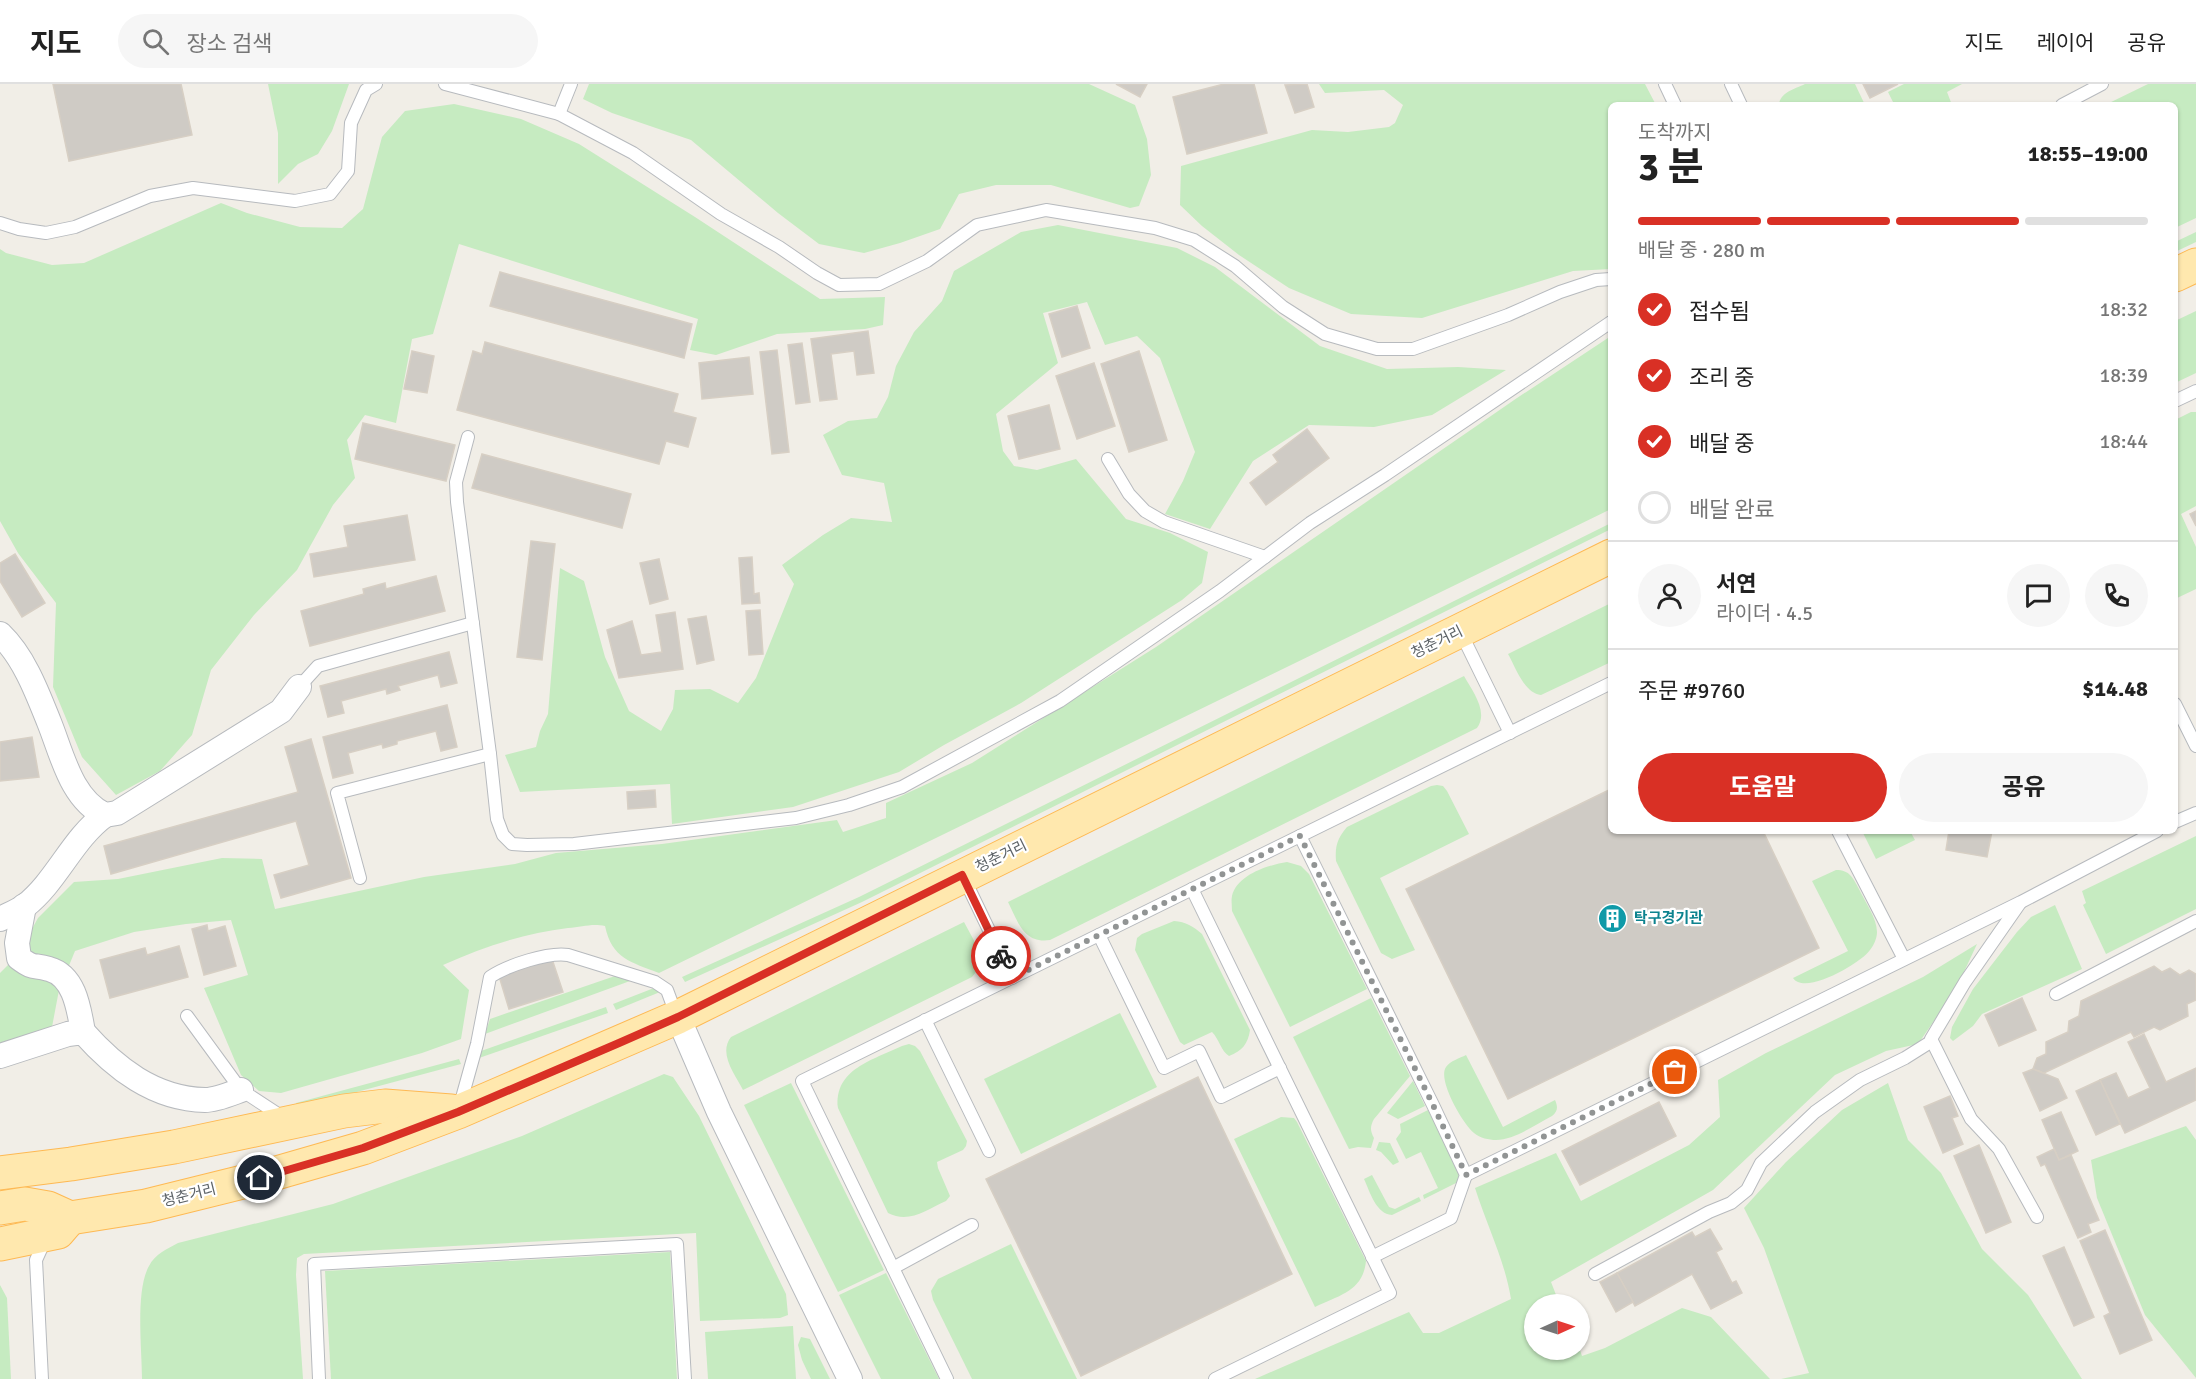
<!DOCTYPE html>
<html lang="ko">
<head>
<meta charset="utf-8">
<style>
  :root { --surface:#fff; --page:#f6f6f6; --text:#222; --muted:#767676; --line:#e0e0e0; --accent:#d93025 }
  body { margin:0; font-family:Signika,"Noto Sans KR",sans-serif; background:var(--page); color:var(--text); height:100vh; display:flex; flex-direction:column; font-size:22px; white-space:nowrap }
  * { box-sizing:border-box; margin:0 }
  p { font-size:20px; color:var(--muted) }
  .icon { flex:none; width:33px; height:33px; fill:none; stroke:currentColor; stroke-width:2; stroke-linecap:round; stroke-linejoin:round }
  .map { position:relative; flex:1; overflow:hidden }
  .sheet { position:absolute; left:1608px; top:18px; width:570px; height:732px; display:flex; flex-direction:column; background:var(--surface); border-radius:9px; box-shadow:0 2px 4px #0004 }
  .sheet>* { flex:none }
  .needle { width:39px; rotate:87deg }
  .fabs { position:absolute; left:1524px; top:1210px; display:grid; gap:12px }
  .fabs a { display:grid; place-items:center; width:66px; height:66px; border-radius:50%; background:var(--surface); box-shadow:0 2px 4px #0004; font-size:30px }
  .pin { position:absolute; display:grid; place-items:center; width:51px; height:51px; color:#fff; margin:-26px; border:3px solid #fff; border-radius:50%; box-shadow:0 2px 6px #0007 }
  .courier { position:absolute; display:grid; place-items:center; width:60px; height:60px; margin:-30px; border:4px solid #d93025; border-radius:50%; background:#fff; color:#222; box-shadow:0 2px 8px #0007 }
  .head em { font-style:normal; font-weight:700 }
  .head div { display:flex; flex-direction:column-reverse }
  .head { display:flex; align-items:center; justify-content:space-between; height:102px; padding:0 30px }
  h1 { font-size:39px; font-weight:700; line-height:45px }
  .bar { display:grid; grid-template-columns:repeat(4,1fr); gap:9px 6px; align-content:center; height:72px; padding:0 30px }
  .bar i { height:8px; border-radius:4px; background:var(--line) }
  .bar .on { background:var(--accent) }
  .bar p { grid-column:span 4 }
  .line { display:flex; align-items:center; gap:15px; padding:0 30px; border-top:2px solid var(--line) }
  .line div { flex:1 }
  .round { display:grid; place-items:center; flex:none; width:63px; height:63px; border-radius:32px; background:var(--page) }
  ol { padding:0 30px; list-style:none }
  li { display:flex; align-items:center; gap:18px; height:66px }
  li p { margin-inline-start:auto }
  li .icon { padding:6px; border-radius:50%; background:var(--accent); color:#fff; stroke-width:4 }
  li:last-child { color:var(--muted) }
  li i { width:33px; height:33px; border:3px solid var(--line); border-radius:50% }
  .primary-button { display:flex; gap:12px; margin-top:auto; padding:12px 30px }
  .primary-button a { flex:1; height:69px; border-radius:36px; background:var(--accent); color:#fff; font-size:24px; font-weight:700; line-height:69px; text-align:center }
  .primary-button a+a { background:var(--page); color:var(--text) }
  header { display:flex; align-items:center; gap:36px; box-sizing:border-box; height:84px; padding:0 30px; background:var(--surface); border-bottom:2px solid var(--line) }
  header strong { font-size:28px }
  nav { display:flex; gap:33px; margin-inline-start:auto; font-size:21px }
  .search { width:420px; height:54px; background:var(--page); display:flex; align-items:center; gap:15px; box-sizing:border-box; padding:0 21px; border-radius:33px; color:var(--muted); font-size:22px }
  .map>svg:first-child { display:block }
  .green { fill:#c6ebc1 }
  .building { fill:#cfcbc5; stroke:#d7cfc4; stroke-width:1.5 }
  .lines { fill:none; stroke-linecap:round; stroke-linejoin:round }
  .lane-casing { stroke:#b7babe; stroke-width:14 }
  .street-casing { stroke:#b7babe; stroke-width:26 }
  .primary-casing { stroke:#feb953; stroke-width:35 }
  .lane { stroke:#fff; stroke-width:12 }
  .street { stroke:#fff; stroke-width:24 }
  .primary { stroke:#ffe8ae; stroke-width:33 }
  .done { stroke:#919494; stroke-width:6; stroke-dasharray:0 10.8 }
  .route { stroke:#d93025; stroke-width:8 }
  .labels { text-anchor:middle; stroke-width:4.5; stroke-linejoin:round; paint-order:stroke }
  .street-label { font-size:15px; fill:#5e6468; stroke:#fff }
  .culture-label { font-size:15px; font-weight:bold; fill:#0d838f; stroke:#fff; text-anchor:start }
</style>
</head>
<body>
<header>
<strong>지도</strong>
<div class="search"><svg class="icon" aria-label="search" viewBox="0 0 24 24"><circle cx="10" cy="10" r="6"/><path d="M15 15l6 6"/></svg>장소 검색</div>
<nav><a>지도</a><a>레이어</a><a>공유</a></nav>
</header>
<div class="map">
<svg width="2196" height="1295" viewBox="0 0 2196 1295">
  <rect width="100%" height="100%" fill="#f1eee7"/>
  <g class="green">
    <polygon points="268,0 349,0 332,47 318,70 298,80 278,100 278,49"/>
    <polygon points="589,0 1089,0 1135,21 1147,55 1151,91 1139,122 1130,124 1051,101 996,101 959,110 940,145 900,159 864,169 819,160 778,129 691,56 612,29 583,15"/>
    <polygon points="1319,0 1645,0 1656,21 1611,21 1611,185 1573,187 1422,234 1351,230 1289,204 1239,171 1202,142 1180,121 1181,82 1312,46 1348,48 1389,43 1395,39 1403,21 1384,6 1325,9"/>
    <path d="M1805,0h50l10,21h-86c1,-13 16,-16 26,-21z"/>
    <polygon points="1904,0 1962,0 1947,8 1952,21 1893,21 1894,20 1888,8"/>
    <polygon points="2148,0 2196,0 2196,134 2175,144 2175,21 2105,21"/>
    <polygon points="454,20 521,35 579,60 695,133 820,215 885,213 883,241 865,245 777,250 716,271 690,266 698,235 459,160 433,250 412,255 396,339 365,331 347,356 355,394 333,421 297,486 254,531 211,586 192,651 160,687 116,711 82,673 53,603 56,519 18,469 0,437 0,165 6,169 52,181 84,179 221,119 247,129 300,143 342,144 363,125 382,53 405,27"/>
    <polygon points="1058,141 1177,164 1215,183 1320,262 1387,285 1458,283 1506,286 1432,331 1374,343 1309,341 1253,377 1210,445 1165,430 1183,397 1195,368 1160,274 1137,252 1105,261 1087,218 1043,229 1058,279 996,330 1003,367 1014,382 1037,386 1076,375 1126,435 1170,449 1208,468 1202,499 1182,516 1021,619 944,661 899,688 793,723 672,740 670,700 520,708 505,671 536,663 540,647 548,630 560,484 584,497 605,573 629,627 661,647 673,625 675,606 710,605 738,619 756,594 794,500 782,481 823,451 851,434 892,438 884,399 842,391 823,351 848,337 877,334 888,313 896,282 914,248 942,217 954,187 1021,148"/>
    <polygon points="2196,148 2196,158 2175,168 2175,158"/>
    <polygon points="2196,227 2196,289 2175,299 2175,237"/>
    <path d="M1611,252v173l-952,464c-28,-11 -47,-14 -54,-47 -13,-3 -23,1 -37,2 -43,5 -85,19 -125,37l26,25 -8,49 -39,14 -141,40 -22,-2 -18,-16 -37,-87 44,-13 -17,-55 -45,4 -52,8 -59,19 -16,39 -7,37 -52,23v-77l17,-17 21,-38 36,-36 44,-3 104,-21 40,1 13,50 149,-32 91,-13 41,-11 106,-9 175,-24 6,12 43,-14v-15l86,-40 184,-116 361,-249z"/>
    <polygon points="2191,328 2196,328 2196,422 2181,430 2196,463 2196,505 2175,515 2175,336"/>
    <polygon points="1611,439 1611,445 862,818 685,898 682,893 859,813"/>
    <path d="M1611,519v59l-70,33c-17,-2 -25,-27 -33,-41z"/>
    <path d="M1464,592c8,14 25,36 13,52l-427,212c-26,4 -32,-18 -42,-38z"/>
    <path d="M1437,701l6,1 4,5 22,43 -89,44 35,72 -23,9 -11,-6 -45,-92c-1,-15 1,-22 11,-34l84,-41z"/>
    <polygon points="1862,747 1910,747 1915,756 1876,775"/>
    <polygon points="2196,752 2196,825 2106,870 2083,821 2086,819 2082,807"/>
    <path d="M1287,778l14,4 8,8 58,115 -77,38 -58,-116c0,-5 -1,-10 0,-15 5,-21 36,-31 55,-34z"/>
    <path d="M1836,786c14,0 17,8 23,19 6,13 18,29 18,43 0,6 -3,13 -7,18 -9,13 -65,46 -77,28l55,-27 -36,-70z"/>
    <polygon points="2055,821 2082,885 1982,930 1973,942 1953,957 1950,954 1952,943 1973,905 2017,848 2031,833"/>
    <path d="M1174,837c12,1 19,5 28,13l48,96c-2,14 -8,21 -21,26 -8,-5 -10,-17 -17,-24l-28,13 -4,-3 -45,-92 2,-12 5,-4z"/>
    <path d="M964,838c9,18 25,37 8,55l-229,113c-8,-16 -25,-36 -12,-53z"/>
    <path d="M1977,860l-21,45 -38,55 -32,7 -51,24 -122,115 -162,92 9,23h-26v45h46l2,6 23,-8 77,-40 29,9 59,62h-515l154,-67 14,21h16l72,-34c-6,-38 -24,-73 -36,-111l81,-35 25,48 108,-56 31,-28 -2,-37 48,-27 157,-76z"/>
    <polygon points="615,892 630,897 485,950 490,935"/>
    <polygon points="654,904 660,908 616,926 613,920"/>
    <path d="M1371,914l39,78 -36,43c-4,7 -4,12 0,19l-3,10 -13,-1 -9,2 -56,-112z"/>
    <polygon points="606,923 608,929 479,974 481,967"/>
    <polygon points="1120,929 1157,1003 1021,1070 984,995"/>
    <path d="M909,960l6,2 5,5 47,90 -1,5 -3,4 -26,12 1,6 12,28 -4,5c-20,9 -37,23 -58,12l-50,-105c-4,-39 35,-48 64,-62z"/>
    <path d="M1466,971l37,72 52,-27c3,7 3,11 -3,16 -16,8 -37,24 -56,24 -7,0 -16,-2 -22,-7 -11,-9 -37,-53 -28,-66 4,-6 14,-9 20,-12z"/>
    <polygon points="459,975 461,980 297,1024 296,1019"/>
    <path d="M664,990l9,3 26,39 87,178 2,21 -8,3 -80,3 -4,-88 -392,21 -7,4 -1,17 7,104h-161c0,-30 -7,-88 7,-113 6,-12 18,-17 29,-23l155,-39 189,-68z"/>
    <polygon points="1413,997 1425,1022 1398,1035 1387,1029"/>
    <polygon points="791,999 884,1186 838,1208 744,1021"/>
    <polygon points="1888,999 1908,1056 1941,1089 1982,1165 2028,1211 2082,1295 1781,1295 1809,1289 1764,1164 1744,1124 1786,1078 1842,1026"/>
    <polygon points="1428,1026 1462,1096 1424,1115 1423,1111 1438,1104 1421,1068 1406,1075 1396,1055 1401,1048 1400,1040"/>
    <path d="M1281,1033l13,1 3,4 69,139c-3,30 -26,34 -51,46l-81,-168z"/>
    <polygon points="2186,1042 2196,1056 2196,1294 2145,1231 2097,1114 2091,1076"/>
    <polygon points="1379,1058 1390,1059 1399,1078 1393,1081 1381,1068 1376,1066"/>
    <path d="M1372,1091l17,32 6,2 24,-12 2,4 -29,14c-16,-1 -22,-23 -28,-36z"/>
    <polygon points="1011,1160 1077,1295 972,1295 933,1216 931,1207 938,1195"/>
    <polygon points="670,1168 677,1295 331,1295 325,1187"/>
    <polygon points="886,1189 939,1295 881,1295 839,1211"/>
    <polygon points="0,1201 7,1214 11,1295 0,1295"/>
    <polygon points="793,1242 796,1295 708,1295 705,1248"/>
    <polygon points="801,1253 810,1255 830,1295 811,1295 802,1276 798,1261"/>
  </g>
  <g class="building">
    <polygon points="53,0 181,0 192,51 69,77"/>
    <polygon points="1116,0 1147,0 1140,13"/>
    <polygon points="1224,0 1254,0 1267,49 1187,70 1173,13"/>
    <polygon points="1307,0 1314,23 1295,29 1285,1"/>
    <polygon points="1863,0 1898,0 1870,14"/>
    <polygon points="500,188 692,240 684,274 490,222"/>
    <polygon points="1077,222 1090,264 1062,273 1049,230"/>
    <polygon points="868,247 874,289 857,291 854,267 831,270 837,315 820,317 811,255"/>
    <polygon points="485,258 678,310 673,328 696,334 688,363 666,357 659,380 457,326 473,267 482,270"/>
    <polygon points="802,259 810,318 796,320 788,261"/>
    <polygon points="777,266 789,368 772,370 760,268"/>
    <polygon points="412,267 434,272 427,309 404,305"/>
    <polygon points="1139,267 1167,356 1129,368 1101,280"/>
    <polygon points="749,273 753,310 702,315 699,279"/>
    <polygon points="1094,279 1115,342 1077,355 1056,292"/>
    <polygon points="1049,321 1060,365 1019,375 1008,332"/>
    <polygon points="363,339 455,361 446,397 355,375"/>
    <polygon points="1307,345 1329,374 1266,421 1250,399 1278,378 1273,371"/>
    <polygon points="482,370 631,410 622,444 472,404"/>
    <polygon points="2196,427 2196,442 2190,430"/>
    <polygon points="407,431 415,476 314,493 310,470 348,463 344,442"/>
    <polygon points="531,457 555,460 542,576 517,573"/>
    <polygon points="15,470 45,519 22,533 0,497 0,479"/>
    <polygon points="752,473 754,510 759,509 760,519 742,520 739,474"/>
    <polygon points="659,475 668,515 650,520 640,479"/>
    <polygon points="436,492 445,527 310,562 301,527 364,510 363,505 385,499 386,505"/>
    <polygon points="760,526 763,570 749,571 746,527"/>
    <polygon points="675,528 683,585 619,594 607,546 632,537 641,571 662,568 656,531"/>
    <polygon points="706,532 714,576 697,580 688,535"/>
    <polygon points="449,568 457,599 441,603 438,591 398,602 400,606 387,610 386,605 341,617 344,629 328,633 320,602"/>
    <polygon points="447,621 457,663 441,667 436,647 397,657 397,660 383,664 382,660 348,669 353,689 333,694 323,653"/>
    <polygon points="32,653 39,693 0,697 0,658"/>
    <polygon points="311,655 351,794 281,814 274,791 309,781 296,737 111,790 104,762 298,708 285,663"/>
    <polygon points="1611,705 1611,747 1763,747 1819,864 1508,1015 1406,805"/>
    <polygon points="655,706 656,723 628,725 627,708"/>
    <polygon points="1949,747 1992,747 1987,773 1946,766"/>
    <polygon points="207,841 208,847 225,842 236,882 204,891 192,845"/>
    <polygon points="179,862 188,893 110,914 100,876 145,864 147,871"/>
    <polygon points="552,875 563,908 509,925 499,892"/>
    <polygon points="2154,882 2162,888 2170,884 2180,891 2189,886 2196,890 2196,916 2187,920 2188,932 2160,946 2154,943 2134,953 2131,948 2044,989 2033,985 2037,974 2046,970 2046,958 2068,948 2069,937 2079,932 2081,917"/>
    <polygon points="2022,914 2036,946 1999,962 1985,931"/>
    <polygon points="2144,950 2166,998 2196,984 2196,1016 2125,1049 2100,996 2116,989 2128,1014 2150,1004 2128,958"/>
    <polygon points="2033,985 2058,995 2067,1014 2040,1027 2023,989"/>
    <polygon points="1198,993 1292,1190 1081,1292 986,1095"/>
    <polygon points="2100,996 2120,1040 2096,1051 2076,1007"/>
    <polygon points="1950,1012 1958,1032 1952,1034 1963,1060 1943,1069 1924,1023"/>
    <polygon points="1659,1018 1676,1052 1580,1101 1562,1067"/>
    <polygon points="2061,1028 2078,1067 2059,1076 2042,1036"/>
    <polygon points="1979,1061 2011,1138 1986,1149 1954,1072"/>
    <polygon points="2054,1065 2059,1076 2071,1071 2099,1136 2088,1140 2091,1148 2078,1154 2045,1080 2041,1082 2037,1073"/>
    <polygon points="1710,1145 1722,1165 1716,1168 1732,1199 1736,1197 1742,1209 1711,1225 1692,1190 1635,1222 1617,1189 1692,1148 1695,1153"/>
    <polygon points="2105,1146 2152,1256 2120,1270 2104,1232 2110,1229 2080,1157"/>
    <polygon points="2064,1163 2094,1233 2074,1242 2043,1172"/>
    <polygon points="1617,1189 1633,1218 1616,1228 1600,1198"/>
  </g>
  <g class="lines">
    <defs>
      <g id="lane">
        <polyline points="445,0 559,30 633,69 721,130 779,163 817,189 839,201 879,200 927,177 977,141 1046,126 1155,144 1194,156 1235,182 1283,223 1325,250 1377,265 1413,265 1508,231 1560,208 1596,196 1611,195"/>
        <polyline points="1665,0 1675,21"/>
        <polyline points="1731,0 1741,21"/>
        <polyline points="2062,21 2102,0"/>
        <polyline points="559,30 571,0"/>
        <polyline points="0,139 19,145 46,149 75,143 150,112 193,104 295,117 330,110 348,87 351,39 366,6 376,0"/>
        <polyline points="2175,317 2196,307"/>
        <polyline points="468,353 456,398 457,418 490,670"/>
        <polyline points="1108,375 1129,410 1145,427 1164,438 1265,473"/>
        <polyline points="1460,547 1510,649"/>
        <polyline points="299,603 318,582 473,539"/>
        <polyline points="2175,620 2196,662"/>
        <polyline points="2175,738 2196,729"/>
        <polyline points="1838,747 1904,875"/>
        <polyline points="1300,752 1433,1021 1466,1091 1451,1134 1372,1173"/>
        <polyline points="963,792 1012,894"/>
        <polyline points="360,794 337,709 490,670 497,735 503,751 512,760 527,761 574,760 796,734 849,721 902,703 1060,617 1220,507 1310,439 1385,391 1611,238"/>
        <polyline points="1192,805 1390,1209 1215,1295"/>
        <polyline points="2020,819 1965,898 1931,955 1971,1035 1999,1065 2037,1133"/>
        <polyline points="1099,851 1164,984 1199,967 1221,1013 1280,984"/>
        <polyline points="2056,910 2196,837"/>
        <polyline points="187,932 241,1006 284,1034"/>
        <polyline points="925,936 989,1067"/>
        <path d="M460,1021l17,-61 13,-67c18,-12 58,-25 78,-22l87,27 12,8 10,27"/>
        <polyline points="1466,1091 2021,818 2157,747"/>
        <polyline points="893,1184 972,1141"/>
        <polyline points="1595,1190 1709,1128 1731,1119 1747,1106 1761,1079 1815,1028 1860,996 1905,974 1932,957"/>
        <polyline points="42,1295 36,1176 46,1154"/>
        <polyline points="319,1295 314,1180 677,1160 685,1295"/>
        <polyline points="947,1295 802,997 1611,599"/>
      </g>
      <g id="street">
        <path d="M0,550c24,23 37,58 49,88 13,32 22,77 56,93l12,-2 164,-102 18,-24"/>
        <path d="M24,822l-7,37 2,15c16,12 14,6 30,11 26,7 30,41 34,63"/>
        <path d="M0,835c8,-4 18,-8 25,-13 32,-25 47,-67 80,-91"/>
        <polyline points="678,933 719,1028 850,1295"/>
        <path d="M0,972l68,-22 15,-2c32,36 71,67 122,68 11,0 25,-6 36,-10"/>
      </g>
      <g id="primary">
        <polyline points="2175,191 2196,181"/>
        <polyline points="0,1089 71,1080 174,1063 344,1027 385,1022 451,1027"/>
        <polyline points="0,1124 25,1120 48,1124 70,1134 146,1122 259,1094 363,1064 458,1028 678,933 1611,472"/>
        <polyline points="0,1160 58,1148 70,1134"/>
      </g>
    </defs>
    <use href="#lane" class="lane-casing"/>
    <use href="#street" class="street-casing"/>
    <use href="#primary" class="primary-casing"/>
    <use href="#lane" class="lane"/>
    <use href="#street" class="street"/>
    <use href="#primary" class="primary"/>
  </g>
  <g class="lines">
    <polyline class="done" points="1001,872 1012,894 1300,752 1433,1021 1466,1091 1675,988"/>
    <polyline class="route" points="260,1094 363,1064 458,1028 619,959 678,933 962,791 1001,872"/>
  </g>
  <defs>
    <symbol id="building-disc" viewBox="-11 -11 22 22"><circle r="9.5" fill="#0f9aa8" stroke="#fff"/><path d="M-4-6H4V6H1V3H-1V6H-4ZM-2.5-4.3h1.7v1.8h-1.7ZM.8-4.3h1.7v1.8H.8ZM-2.5-1h1.7V.8h-1.7ZM.8-1h1.7V.8H.8Z" fill="#fff"/></symbol>
  </defs>
  <g fill-rule="evenodd">
    <use href="#building-disc" x="1596" y="818" width="33" height="33"/>
  </g>
  <g class="labels">
    <g class="street-label">
      <text transform="translate(1437 558) rotate(-26)" y="5">청춘거리</text>
      <text transform="translate(1001 772) rotate(-26)" y="5">청춘거리</text>
      <text transform="translate(189 1111) rotate(-14)" y="5">청춘거리</text>
    </g>
    <g class="culture-label">
      <text x="1634" y="839">탁구경기관</text>
    </g>
  </g>
</svg>
<div class="fabs">
<a><svg class="needle" viewBox="-14 -14 28 28"><path d="M0-13l5 13h-10z" fill="#e53935"/><path d="M0 13l5-13h-10z" fill="#767676"/></svg></a>
</div>
<div class="pin" style="left:1675px;top:988px;background:#ea580c"><svg class="icon" aria-label="bag" viewBox="0 0 24 24"><path d="M5 8h14l-1 12H6zM9 8a3 3 0 0 1 6 0"/></svg></div>
<div class="pin" style="left:260px;top:1094px;background:#1f2937"><svg class="icon" aria-label="home" viewBox="0 0 24 24"><path d="M3 11l9-7 9 7M6 9v11h12V9"/></svg></div>
<div class="courier" style="left:1001px;top:872px"><svg class="icon" aria-label="bike" viewBox="0 0 24 24"><circle cx="6" cy="16" r="4"/><circle cx="18" cy="16" r="4"/><path d="M6 16l4-8h5l3 8M10 8l3 8H6M13 5h3"/></svg></div>
<section class="sheet">
<div class="head"><div><h1>3 분</h1><p>도착까지</p></div><em>18:55–19:00</em></div>
<div class="bar"><i class="on"></i><i class="on"></i><i class="on"></i><i></i><p>배달 중 · 280 m</p></div>
<ol>
<li><svg class="icon" aria-label="check" viewBox="0 0 24 24"><path d="M5 12l5 5 9-10"/></svg>접수됨<p>18:32</p></li>
<li><svg class="icon" aria-label="check" viewBox="0 0 24 24"><path d="M5 12l5 5 9-10"/></svg>조리 중<p>18:39</p></li>
<li><svg class="icon" aria-label="check" viewBox="0 0 24 24"><path d="M5 12l5 5 9-10"/></svg>배달 중<p>18:44</p></li>
<li><i></i>배달 완료</li>
</ol>
<div class="line" style="height:108px"><a class="round"><svg class="icon" aria-label="person" viewBox="0 0 24 24"><circle cx="12" cy="8" r="4"/><path d="M4 21q1-7 8-7t8 7"/></svg></a><div><b>서연</b><p>라이더 · 4.5</p></div><a class="round"><svg class="icon" aria-label="chat" viewBox="0 0 24 24"><path d="M4 5h16v11H9l-5 4z"/></svg></a><a class="round"><svg class="icon" aria-label="phone" viewBox="0 0 24 24"><path d="M5 4h4l2 5-3 2q2 4 5 5l2-3 5 2v4C11 20 4 13 5 4z"/></svg></a></div>
<div class="line" style="height:78px"><div>주문 #9760</div><b>$14.48</b></div>
<div class="primary-button"><a>도움말</a><a>공유</a></div>
</section>
</div>
</body>
</html>
